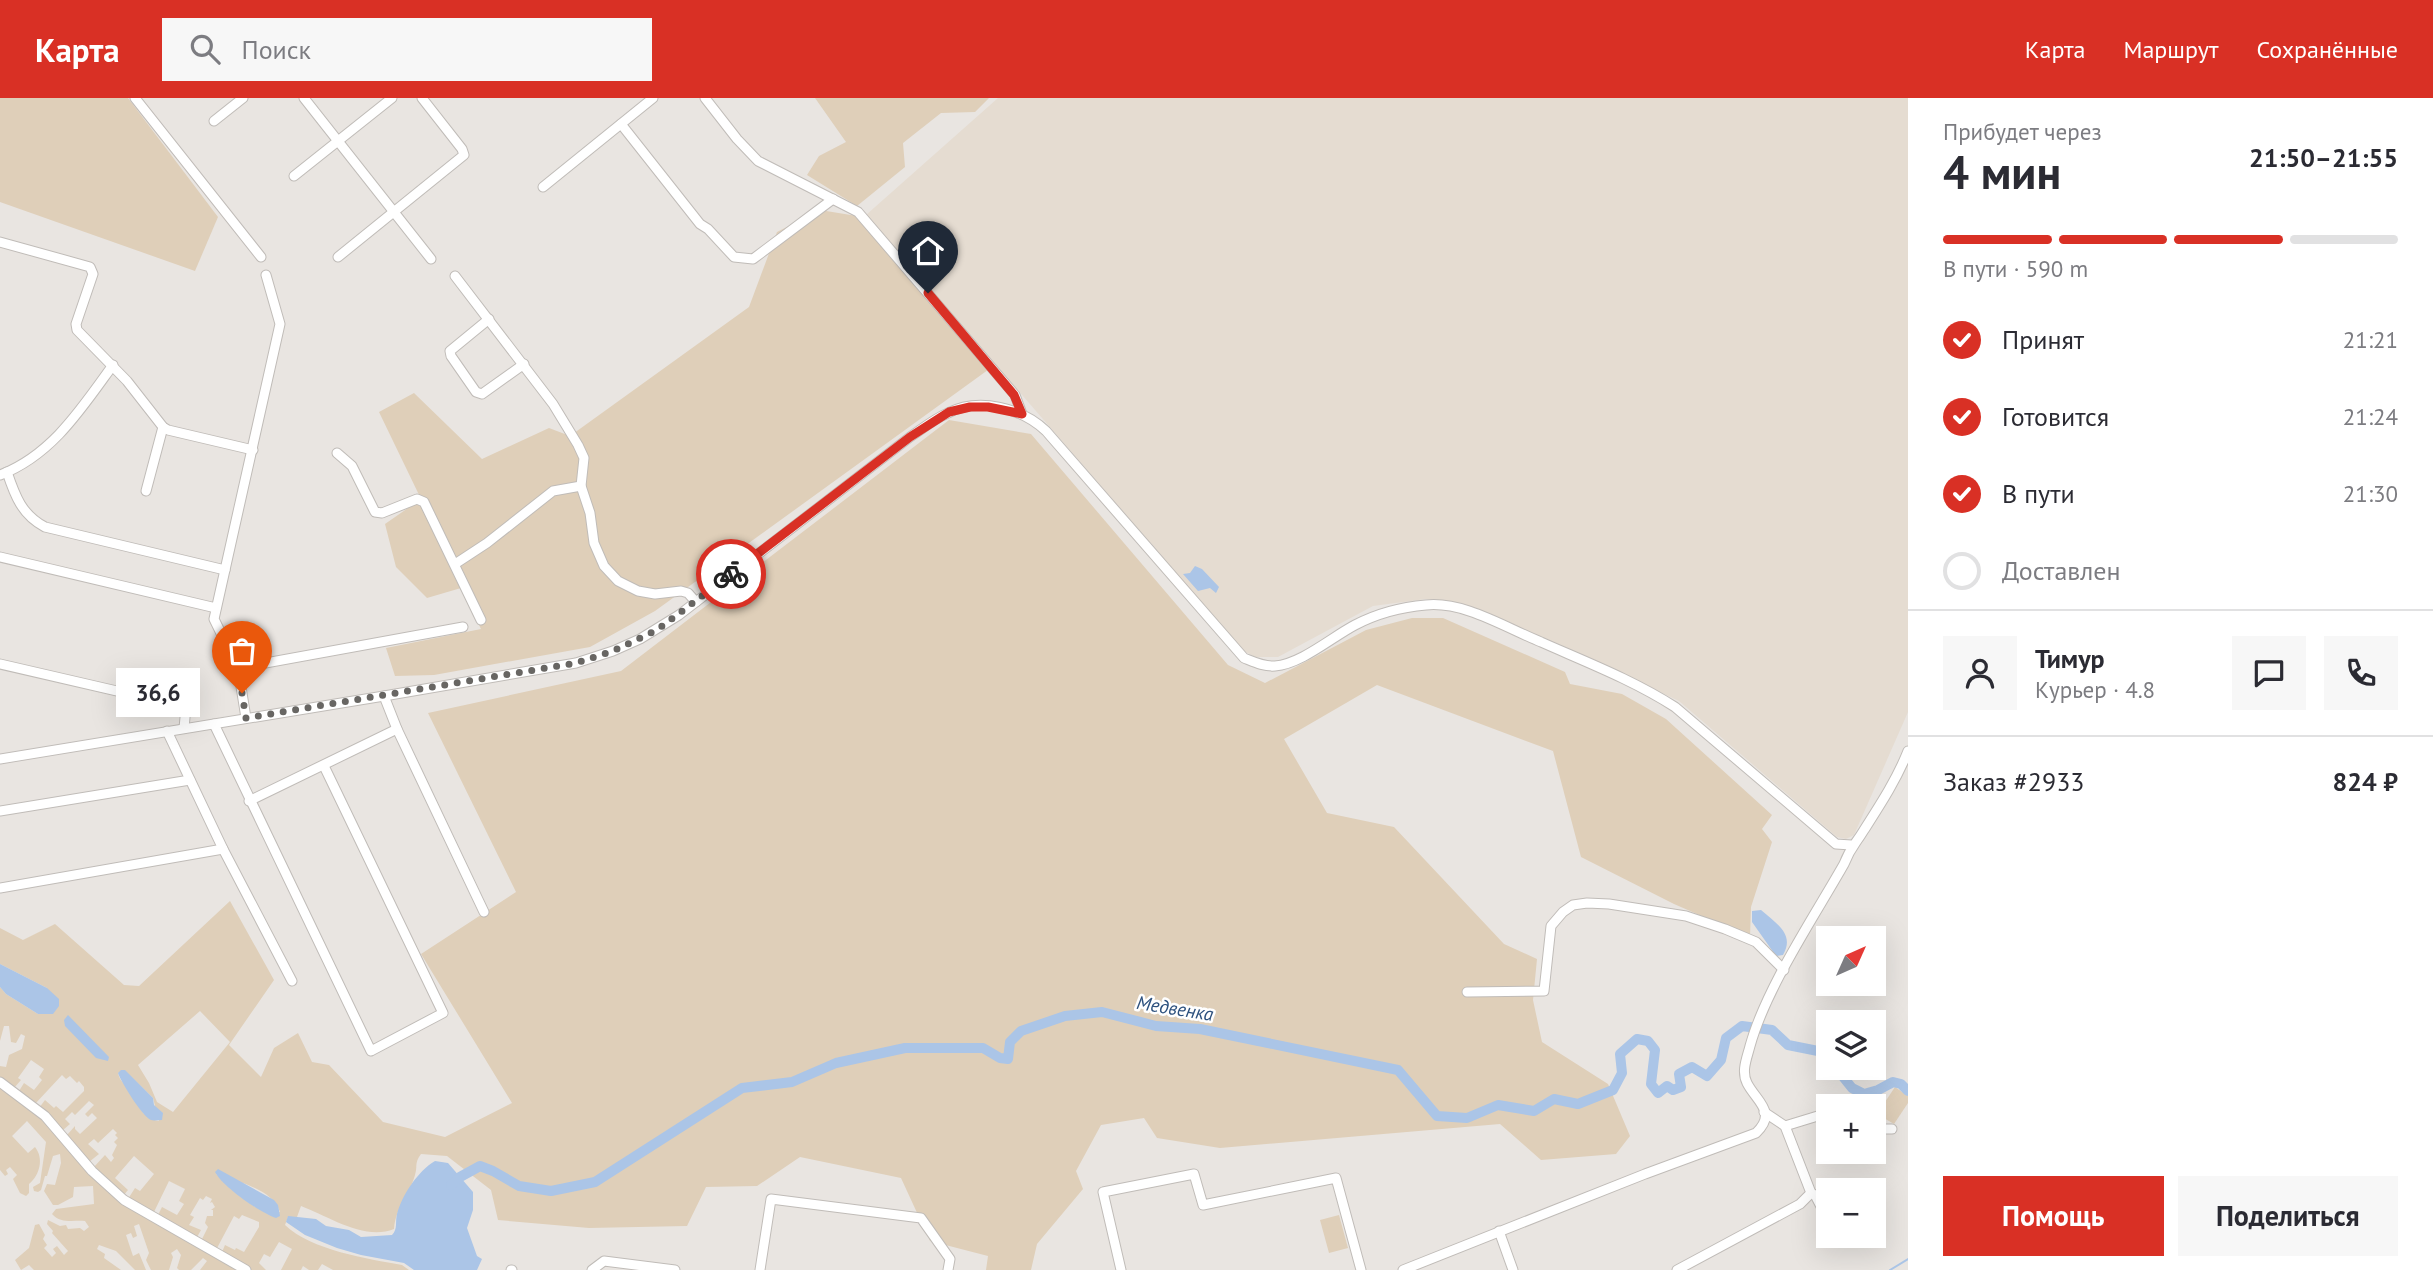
<!DOCTYPE html>
<html lang="ru">
<head>
<meta charset="utf-8">
<style>
  :root { --surface:#fff; --page:#f7f7f7; --text:#2b2b33; --muted:#7c7c81; --line:#e1e1e2; --accent:#d93025 }
  body { margin:0; font-family:"PT Sans",sans-serif; background:var(--page); color:var(--text); height:100vh; display:flex; flex-direction:column; font-size:26px; white-space:nowrap }
  * { box-sizing:border-box; margin:0 }
  p { font-size:23px; color:var(--muted) }
  .icon { flex:none; width:38px; height:38px; fill:none; stroke:currentColor; stroke-width:2; stroke-linecap:round; stroke-linejoin:round }
  .map { position:relative; flex:1; overflow:hidden }
  .drawer { display:flex; flex-direction:column; background:var(--surface); width:525px }
  .drawer>* { flex:none }
  .needle { width:46px; rotate:45deg }
  .tools { position:absolute; left:1816px; top:828px; display:grid; gap:14px }
  .tools a { display:grid; place-items:center; width:70px; height:70px; border-radius:0px; background:var(--surface); box-shadow:0 7px 28px #0002; font-size:35px }
  .pin { position:absolute; display:grid; place-items:center; width:60px; height:60px; color:#fff; margin:-72px -30px; border-radius:50% 50% 50% 0; rotate:-45deg; box-shadow:0 0 7px #0007 }
  .pin .icon { rotate:45deg }
  .courier { position:absolute; display:grid; place-items:center; width:70px; height:70px; margin:-35px; border:5px solid #d93025; border-radius:50%; background:#fff; color:#222; box-shadow:0 2px 9px #0007 }
  .bubble { position:absolute; height:49px; border-radius:0px; background:var(--surface); box-shadow:0 7px 28px #0002; font-size:23px; font-weight:700; line-height:49px; text-align:center }
  .headline em { font-style:normal; font-weight:700 }
  .headline div { display:flex; flex-direction:column-reverse }
  .headline { display:flex; align-items:center; justify-content:space-between; height:119px; padding:0 35px }
  h1 { font-size:46px; font-weight:700; line-height:52px }
  .bar { display:grid; grid-template-columns:repeat(4,1fr); gap:10px 7px; align-content:center; height:84px; padding:0 35px }
  .bar i { height:9px; border-radius:5px; background:var(--line) }
  .bar .on { background:var(--accent) }
  .bar p { grid-column:span 4 }
  .line { display:flex; align-items:center; gap:18px; padding:0 35px; border-top:2px solid var(--line) }
  .line div { flex:1 }
  .round { display:grid; place-items:center; flex:none; width:74px; height:74px; border-radius:0px; background:var(--page) }
  ol { padding:0 35px; list-style:none }
  li { display:flex; align-items:center; gap:21px; height:77px }
  li p { margin-inline-start:auto }
  li .icon { padding:7px; border-radius:50%; background:var(--accent); color:#fff; stroke-width:4 }
  li:last-child { color:var(--muted) }
  li i { width:38px; height:38px; border:4px solid var(--line); border-radius:50% }
  .primary-button { display:flex; gap:14px; margin-top:auto; padding:14px 35px }
  .primary-button a { flex:1; height:80px; border-radius:0px; background:var(--accent); color:#fff; font-size:28px; font-weight:700; line-height:80px; text-align:center }
  .primary-button a+a { background:var(--page); color:var(--text) }
  header { display:flex; align-items:center; gap:42px; box-sizing:border-box; height:98px; padding:0 35px; background:var(--accent); color:#fff }
  header strong { font-size:33px }
  nav { display:flex; gap:38px; margin-inline-start:auto; font-size:24px }
  .search { width:490px; height:63px; background:var(--page); display:flex; align-items:center; gap:18px; box-sizing:border-box; padding:0 24px; border-radius:0px; color:var(--muted); font-size:26px }
  main { display:flex; flex:1; min-height:0 }
  .map>svg:first-child { display:block }
  .built { fill:#e5dcd1 }
  .green { fill:#dfcfb9; fill-rule:evenodd }
  .water { fill:#abc5e7 }
  .lines { fill:none; stroke-linecap:round; stroke-linejoin:round }
  .stream { stroke:#abc5e7; stroke-width:2 }
  .river { stroke:#abc5e7; stroke-width:10 }
  .minor-casing { stroke:#c0bcb8; stroke-width:11 }
  .minor { stroke:#fff; stroke-width:9 }
  .done { stroke:#686663; stroke-width:7; stroke-dasharray:0 12.6 }
  .route { stroke:#d93025; stroke-width:9 }
  .labels { text-anchor:middle; stroke-width:5; stroke-linejoin:round; paint-order:stroke }
  .water-label { font-size:19px; font-style:italic; fill:#2d517e; stroke:#fff }
</style>
</head>
<body>
<header>
<strong>Карта</strong>
<div class="search"><svg class="icon" aria-label="search" viewBox="0 0 24 24"><circle cx="10" cy="10" r="6"/><path d="M15 15l6 6"/></svg>Поиск</div>
<nav><a>Карта</a><a>Маршрут</a><a>Сохранённые</a></nav>
</header>
<main>
<div class="map">
<svg width="1908" height="1172" viewBox="0 0 1908 1172">
  <rect width="100%" height="100%" fill="#e9e5e1"/>
  <polygon class="built" points="998,0 1908,0 1908,614 1854,737 1846,741 1837,739 1679,603 1553,544 1453,504 1426,501 1373,508 1278,559 1255,559 1244,553 866,117"/>
  <g class="green">
    <polygon points="0,0 128,0 218,119 195,173 0,104"/>
    <polygon points="815,0 989,0 975,14 941,15 903,45 905,69 857,108 807,77 819,58 846,44"/>
    <polygon points="820,112 863,119 992,269 655,513 590,549 434,577 395,578 386,550 481,531 461,490 427,500 396,469 385,426 421,401 379,314 414,295 482,361 549,330 570,338 749,209 777,134"/>
    <path d="M949,322l82,14 197,231 37,18 101,-53 46,-12h31l122,54 5,12 52,10 44,25 106,96 -10,14 10,13 -21,65 -1,30 -76,-33 -93,-47 -28,-106 -176,-66 -93,54 43,74 67,14 110,117 33,15 -4,41 9,42 66,42 22,52 -14,18 -75,6 -41,-36 -280,24 -63,-10 -13,-20 -43,7 -25,46 7,18 -46,55 -6,26h-45l2,-14 -58,-15 -29,-63 -101,-21 -43,29 -51,1 -19,39 -98,2 -91,-8 -7,-30 -44,-34 -26,-2c-7,10 -3,11 -6,21 -6,21 -19,31 -21,54 -30,12 -66,-13 -93,-23l-4,11h-9l-3,8c26,25 83,34 117,40l7,5h-76l-11,-6 -4,6h-9l-6,-4 -2,4h-20l11,-21 -13,-7 -9,15 -6,-3 -5,9 7,7h-15l-29,-18 3,-7 10,5 1,-2 8,4 15,-25v-5l-17,-7 -3,4 -5,-3 -18,34 -15,-9 7,-14 -3,-4 2,-7h6v-6h-2l4,-3 -3,-5 -2,1 2,-4 -6,-3 -3,4 -3,-2 -10,17 4,2 -5,8 12,5 -5,9 -38,-24 4,-8 15,8 7,-11 -5,-3 6,-12 -16,-8 -16,33 -25,-15 7,-11 5,3 14,-17 -20,-18 -19,22 13,12 -5,6 -30,-28 12,-13 6,7 3,-4 -2,-3 5,-10 -3,-3 4,-4 -3,-3 2,-2 -4,-4 -15,14 -4,-4 -6,5 11,10 -10,8 -22,-27 8,-9v3l5,5 17,-16 -5,-5 -4,4 -3,-3 9,-9 -5,-4 -14,14 -3,-3 -7,7 5,5 -7,6 -24,-22 6,-8 9,8 2,-2 7,6 21,-21v-4l-5,-6 -2,2 -7,-7 -4,3 -4,-4 -27,29 -16,-13 5,-8 10,7 8,-10 -3,-3 5,-8 -13,-9 -13,18 3,2 -7,8 -14,-9v-13l6,1 3,-12 13,-6 3,-13 -4,-2 -5,9 -5,-1 -2,-16h-5l-4,15v-54l6,7 32,20 9,-26 -47,-24v-36l23,12 32,-16 69,61 15,1 91,-85 44,79 -45,65 32,32 13,-29 24,-15 14,29 17,3 54,57 62,15 67,-34 -91,-149 95,-62 -88,-179 193,-42zM200,913l30,31 -57,70 -16,-10 -8,-19 -11,-18zM125,973l28,27 6,23c-19,-3 -21,-19 -31,-33 -5,-6 -8,-7 -10,-15zM216,1076c21,8 56,14 64,38l-25,-5z"/>
    <path d="M0,988l42,33 79,84 118,67h-39l7,-9 -4,-3 -12,12h-12l-2,-2 4,-13 -4,-6 -6,4 2,4 -4,13h-18l-5,-10 3,-7 -10,-29 -5,2 3,10 -4,2 -2,-5 -5,2 7,21 6,-3 7,17h-11l-19,-19 -17,-6 -2,4 8,5 -1,4 17,12h-87l-5,-5 -8,5 -6,-10 14,-12 6,-23 4,-1 6,11 -2,4 4,6 -3,3 8,9 4,-4 -3,-4 4,-3 7,9 4,-4 -16,-18 1,-2 -6,-7 1,-4 12,6 6,-1 2,4 12,-1 4,3 5,-4 -4,-6c-12,-1 -24,3 -33,-7l4,-5 38,-5 -1,-18 -19,1 -1,10 -15,8h-5l-9,-14 3,-7 8,1 6,-22 -1,-9 -7,2 -6,20h-2l-4,14 -3,2 -4,-1 -1,-4 7,-4 6,-41 -19,-21 -15,15 16,17 7,-6c9,11 5,28 -6,37v9l-3,3 -6,-3 -7,-14 4,-4 -7,-8 -4,3 2,4 -3,2 -5,-6z"/>
    <polygon points="1895,989 1908,998 1908,1005 1894,1026 1877,1016"/>
    <polygon points="1339,1117 1348,1150 1329,1155 1320,1122"/>
  </g>
  <g class="water">
    <polygon points="1195,468 1202,471 1219,489 1216,495 1210,490 1198,493 1183,476 1190,475"/>
    <path d="M1761,812c16,14 34,24 22,45l-7,1 -24,-34v-11z"/>
    <polygon points="0,866 47,890 59,901 59,908 53,916 38,916 6,896 0,889"/>
    <polygon points="68,917 109,959 108,963 96,960 65,928 64,922"/>
    <path d="M121,972h4l28,28 1,7 9,8 -1,7c-4,0 -8,1 -11,0 -9,-4 -30,-38 -33,-47z"/>
    <path d="M435,1063l13,2 25,29v18l-6,18 10,28 5,3 -5,11h-63l-10,-7 -43,-8 -24,-7 -32,-13 -19,-13 2,-6 28,3 10,7 23,4 12,7 31,-2c6,-6 3,-13 5,-21 5,-19 21,-43 38,-53z"/>
    <path d="M218,1071l56,31 4,5 2,11 -4,2c-16,-5 -54,-32 -61,-46z"/>
  </g>
  <g class="lines">
    <polyline class="stream" points="1890,1172 1908,1161"/>
    <g class="river">
      <polyline points="1836,970 1852,990 1864,996 1878,992 1893,984 1901,986 1908,993"/>
      <polyline points="451,1087 460,1079 480,1068 493,1073 519,1088 551,1093 595,1084 742,990 792,984 836,965 905,950 983,950 1000,960 1008,961 1010,944 1021,933 1065,918 1102,914 1156,928 1200,931 1398,972 1437,1018 1467,1020 1498,1007 1534,1013 1554,1001 1578,1006 1613,992 1622,975 1620,956 1637,941 1648,943 1655,952 1651,986 1658,995 1667,988 1673,992 1681,989 1679,976 1692,969 1707,978 1721,962 1726,940 1742,928 1772,932 1788,947 1823,954 1829,960"/>
    </g>
    <defs>
      <g id="minor">
        <polyline points="135,0 261,159"/>
        <polyline points="304,0 431,161"/>
        <polyline points="705,0 737,41 758,63 858,114 1015,297 1022,316"/>
        <polyline points="214,23 243,0"/>
        <polyline points="621,26 700,126 708,131 734,159 753,161 833,101"/>
        <polyline points="294,78 392,0"/>
        <polyline points="543,89 653,0"/>
        <polyline points="0,144 90,169 93,176 76,226 77,232 127,283 163,329 168,332 253,352"/>
        <polyline points="338,159 464,57 462,51 422,0"/>
        <polyline points="266,177 280,226 214,521 238,570 463,529"/>
        <polyline points="455,178 553,306 578,347 584,360 581,388 590,415 594,445 604,468 618,483 638,493 655,496 681,493 688,495 696,504"/>
        <polyline points="489,221 450,253 451,258 476,294 482,296 524,266"/>
        <polyline points="337,355 352,368 375,414 382,415 417,401 424,404 481,522"/>
        <path d="M7,374c8,24 15,43 38,55l180,43"/>
        <path d="M0,377c52,-20 81,-66 113,-110"/>
        <polyline points="146,393 163,329"/>
        <polyline points="0,459 216,510"/>
        <polyline points="455,466 487,445 553,393 581,388"/>
        <polyline points="0,566 186,609 184,630"/>
        <polyline points="238,570 246,620"/>
        <polyline points="384,598 397,631 484,814"/>
        <polyline points="214,626 371,953 443,915 324,668"/>
        <polyline points="167,633 223,751 292,883"/>
        <path d="M0,661l384,-63 192,-33 37,-12 27,-12 39,-24 231,-178c12,-8 24,-18 38,-24 31,-16 74,-5 98,18l198,227c10,4 20,9 31,8 26,-2 57,-29 80,-41 21,-11 47,-18 71,-20 38,-4 80,23 115,37 45,20 92,38 134,65l161,137 15,1"/>
        <polyline points="249,703 397,631"/>
        <polyline points="0,713 190,682"/>
        <polyline points="0,790 223,751"/>
        <polyline points="1467,894 1544,893 1551,828 1563,814 1573,807 1587,805 1609,806 1686,818 1725,831 1756,844 1784,872"/>
        <polyline points="0,984 45,1018 92,1073 124,1102 246,1172"/>
        <polyline points="1785,1028 1821,1017 1829,1018"/>
        <polyline points="1874,1031 1892,1031"/>
        <polyline points="1811,1095 1815,1097 1829,1124"/>
        <polyline points="1499,1133 1513,1172"/>
        <polyline points="1835,1138 1836,1138"/>
        <polyline points="511,1172 512,1172"/>
        <polyline points="592,1172 604,1163 675,1172"/>
        <polyline points="760,1172 771,1101 921,1120 950,1161 948,1172"/>
        <polyline points="1121,1172 1103,1094 1194,1076 1203,1107 1336,1080 1361,1172"/>
        <path d="M1403,1172l242,-96 111,-41c22,-21 0,-32 -9,-50 -6,-12 0,-25 3,-37 16,-58 64,-129 94,-182 7,-18 11,-19 20,-34 16,-25 33,-51 44,-79"/>
        <polyline points="1677,1172 1800,1106 1811,1095 1785,1028 1764,1014"/>
      </g>
    </defs>
    <use href="#minor" class="minor-casing"/>
    <use href="#minor" class="minor"/>
  </g>
  <g class="lines">
    <polyline class="done" points="242,595 246,620 576,565 613,553 657,532 731,476"/>
    <polyline class="route" points="731,476 910,339 949,314 970,309 988,309 1022,316 1014,297 928,195"/>
  </g>
  <g class="labels">
    <g class="water-label">
      <text transform="translate(1175 910) rotate(9)" y="7">Медвенка</text>
    </g>
  </g>
</svg>
<div class="tools">
<a><svg class="needle" viewBox="-14 -14 28 28"><path d="M0-13l5 13h-10z" fill="#e53935"/><path d="M0 13l5-13h-10z" fill="#7c7c81"/></svg></a>
<a><svg class="icon" aria-label="layers" viewBox="0 0 24 24"><path d="M12 4l9 5-9 5-9-5zM3 14l9 5 9-5"/></svg></a>
<a>+</a>
<a>−</a>
</div>
<div class="pin" style="left:242px;top:595px;background:#ea580c"><svg class="icon" aria-label="bag" viewBox="0 0 24 24"><path d="M5 8h14l-1 12H6zM9 8a3 3 0 0 1 6 0"/></svg></div>
<div class="pin" style="left:928px;top:195px;background:#1f2937"><svg class="icon" aria-label="home" viewBox="0 0 24 24"><path d="M3 11l9-7 9 7M6 9v11h12V9"/></svg></div>
<div class="courier" style="left:731px;top:476px"><svg class="icon" aria-label="bike" viewBox="0 0 24 24"><circle cx="6" cy="16" r="4"/><circle cx="18" cy="16" r="4"/><path d="M6 16l4-8h5l3 8M10 8l3 8H6M13 5h3"/></svg></div>
<div class="bubble" style="left:116px;top:570px;width:84px">36,6</div>
</div>
<section class="drawer">
<div class="headline"><div><h1>4 мин</h1><p>Прибудет через</p></div><em>21:50–21:55</em></div>
<div class="bar"><i class="on"></i><i class="on"></i><i class="on"></i><i></i><p>В пути · 590 m</p></div>
<ol>
<li><svg class="icon" aria-label="check" viewBox="0 0 24 24"><path d="M5 12l5 5 9-10"/></svg>Принят<p>21:21</p></li>
<li><svg class="icon" aria-label="check" viewBox="0 0 24 24"><path d="M5 12l5 5 9-10"/></svg>Готовится<p>21:24</p></li>
<li><svg class="icon" aria-label="check" viewBox="0 0 24 24"><path d="M5 12l5 5 9-10"/></svg>В пути<p>21:30</p></li>
<li><i></i>Доставлен</li>
</ol>
<div class="line" style="height:126px"><a class="round"><svg class="icon" aria-label="person" viewBox="0 0 24 24"><circle cx="12" cy="8" r="4"/><path d="M4 21q1-7 8-7t8 7"/></svg></a><div><b>Тимур</b><p>Курьер · 4.8</p></div><a class="round"><svg class="icon" aria-label="chat" viewBox="0 0 24 24"><path d="M4 5h16v11H9l-5 4z"/></svg></a><a class="round"><svg class="icon" aria-label="phone" viewBox="0 0 24 24"><path d="M5 4h4l2 5-3 2q2 4 5 5l2-3 5 2v4C11 20 4 13 5 4z"/></svg></a></div>
<div class="line" style="height:91px"><div>Заказ #2933</div><b>824 ₽</b></div>
<div class="primary-button"><a>Помощь</a><a>Поделиться</a></div>
</section>
</main>
</body>
</html>
